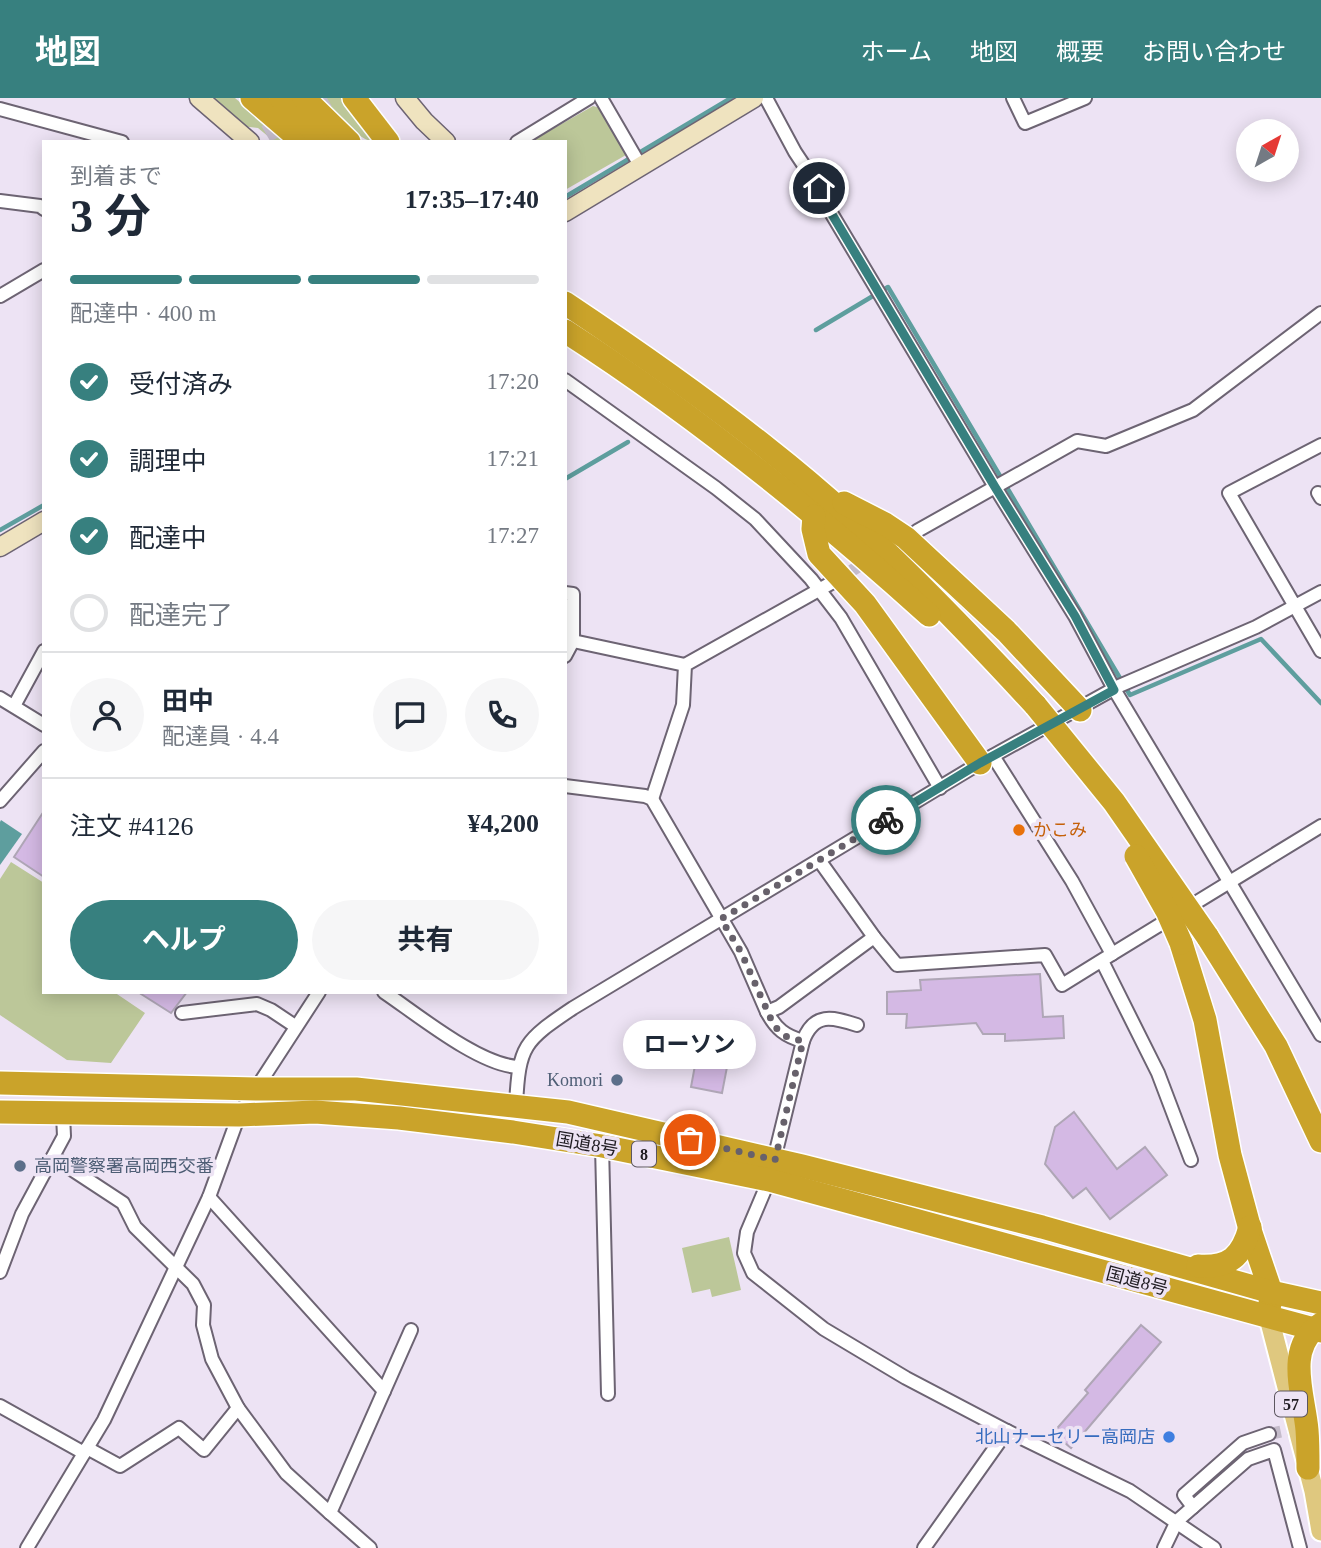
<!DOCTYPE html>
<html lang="ja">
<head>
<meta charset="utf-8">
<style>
  :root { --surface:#fff; --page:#f6f6f7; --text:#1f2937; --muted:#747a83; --line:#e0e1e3; --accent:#37807f }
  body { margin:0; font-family:"Times New Roman","Noto Sans JP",serif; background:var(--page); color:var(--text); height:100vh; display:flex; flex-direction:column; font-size:26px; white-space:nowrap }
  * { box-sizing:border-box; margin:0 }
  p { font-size:23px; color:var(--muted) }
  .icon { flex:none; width:38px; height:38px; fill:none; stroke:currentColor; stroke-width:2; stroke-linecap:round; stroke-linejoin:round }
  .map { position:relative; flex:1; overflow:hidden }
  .side { position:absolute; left:42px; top:42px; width:525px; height:854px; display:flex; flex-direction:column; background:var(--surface); border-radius:0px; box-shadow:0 4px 18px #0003 }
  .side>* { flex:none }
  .needle { width:46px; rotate:39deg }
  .fabs { position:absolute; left:1236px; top:21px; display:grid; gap:14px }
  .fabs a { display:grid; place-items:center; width:63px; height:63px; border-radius:50%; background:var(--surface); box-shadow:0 4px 18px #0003; font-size:35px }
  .pin { position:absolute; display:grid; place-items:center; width:60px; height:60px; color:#fff; margin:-30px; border:4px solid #fff; border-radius:50%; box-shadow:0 2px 7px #0007 }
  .courier { position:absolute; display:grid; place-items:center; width:70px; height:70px; margin:-35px; border:5px solid #37807f; border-radius:50%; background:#fff; color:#222; box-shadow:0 2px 9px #0007 }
  .bubble { position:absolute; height:49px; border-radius:24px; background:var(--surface); box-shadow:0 4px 18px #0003; font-size:23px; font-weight:700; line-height:49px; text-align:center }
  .overview em { font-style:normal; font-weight:700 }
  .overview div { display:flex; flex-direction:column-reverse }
  .overview { display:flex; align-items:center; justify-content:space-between; height:119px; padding:0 28px }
  h1 { font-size:46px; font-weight:700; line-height:52px }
  .bar { display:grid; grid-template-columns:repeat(4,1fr); gap:10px 7px; align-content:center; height:84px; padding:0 28px }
  .bar i { height:9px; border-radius:5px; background:var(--line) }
  .bar .current { background:var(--accent) }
  .bar p { grid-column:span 4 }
  .line { display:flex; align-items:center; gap:18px; padding:0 28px; border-top:2px solid var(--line) }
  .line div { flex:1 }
  .round { display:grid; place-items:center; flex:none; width:74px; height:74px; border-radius:37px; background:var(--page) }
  ol { padding:0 28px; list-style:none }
  li { display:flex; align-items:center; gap:21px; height:77px }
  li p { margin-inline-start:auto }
  li .icon { padding:7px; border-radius:50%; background:var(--accent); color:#fff; stroke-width:4 }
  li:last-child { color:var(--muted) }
  li i { width:38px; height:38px; border:4px solid var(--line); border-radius:50% }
  .primary-button { display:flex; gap:14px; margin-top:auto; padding:14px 28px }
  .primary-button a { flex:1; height:80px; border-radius:42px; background:var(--accent); color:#fff; font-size:28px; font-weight:700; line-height:80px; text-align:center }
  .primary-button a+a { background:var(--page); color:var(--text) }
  header { display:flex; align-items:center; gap:42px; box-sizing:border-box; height:98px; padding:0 35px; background:var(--accent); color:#fff }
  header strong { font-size:33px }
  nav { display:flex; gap:38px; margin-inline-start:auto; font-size:24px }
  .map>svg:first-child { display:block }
  .green { fill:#bcc799 }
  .water { fill:#5e9e9e }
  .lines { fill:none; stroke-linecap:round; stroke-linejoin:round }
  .stream { stroke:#5e9e9e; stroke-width:4.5 }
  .building { fill:#d4b9e4; stroke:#afa6b6; stroke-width:2 }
  .street-tunnel { stroke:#c4bbca; stroke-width:12; stroke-dasharray:12 6; stroke-linecap:butt }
  .secondary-tunnel { stroke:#c4bbca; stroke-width:18; stroke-dasharray:18 9; stroke-linecap:butt }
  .street-casing { stroke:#6d6473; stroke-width:16 }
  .secondary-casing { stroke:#6d6473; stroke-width:21 }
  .primary-casing { stroke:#fff; stroke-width:23 }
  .highway-casing { stroke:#fff; stroke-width:26 }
  .street { stroke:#fff; stroke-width:12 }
  .secondary { stroke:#efe3bf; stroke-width:18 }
  .primary { stroke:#dfc87f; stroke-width:19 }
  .highway { stroke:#caa32a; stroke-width:23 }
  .highway-bridge-casing { stroke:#fff; stroke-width:26; stroke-linecap:butt }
  .highway-bridge { stroke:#caa32a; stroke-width:23 }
  .done { stroke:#67616b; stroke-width:7; stroke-dasharray:0 12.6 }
  .route { stroke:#37807f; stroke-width:9 }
  .food-dot { fill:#e8710a; stroke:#ede3f4; stroke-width:2.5 }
  .service-dot { fill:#5c6f8a; stroke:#ede3f4; stroke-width:2.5 }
  .shop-dot { fill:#3f7fe0; stroke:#ede3f4; stroke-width:2.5 }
  .labels { text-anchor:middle; stroke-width:7; stroke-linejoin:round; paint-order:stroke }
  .shield { fill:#ede3f4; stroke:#5d5760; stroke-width:2 }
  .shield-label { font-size:16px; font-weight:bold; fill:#1f1b21 }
  .food-label { font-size:18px; fill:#c56008; stroke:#ede3f4; text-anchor:start }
  .service-label { font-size:18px; fill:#4e5e75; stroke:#ede3f4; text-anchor:end }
  .street-label { font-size:18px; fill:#1f1b21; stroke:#ede3f4 }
  .shop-label { font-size:18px; fill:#366cbe; stroke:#ede3f4; text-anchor:end }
</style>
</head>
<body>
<header>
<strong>地図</strong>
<nav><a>ホーム</a><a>地図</a><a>概要</a><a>お問い合わせ</a></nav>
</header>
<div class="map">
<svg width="1321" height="1450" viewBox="0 0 1321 1450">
  <rect width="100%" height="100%" fill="#ede3f4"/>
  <g class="green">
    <polygon points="209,0 235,0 287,44 275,44 258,30 241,28"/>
    <path d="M320,0h23l33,44c-18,0 -43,-32 -56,-44z"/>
    <polygon points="593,8 600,10 626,57 565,92 565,44 530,44"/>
    <polygon points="11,764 44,785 44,894 114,894 145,915 111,965 67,962 0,917 0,781"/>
    <polygon points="729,1139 741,1192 712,1199 710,1191 692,1195 682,1150"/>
  </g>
  <polygon class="water" points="1,722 22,736 0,767 0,724"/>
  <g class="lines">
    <g class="stream">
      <polyline points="565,99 731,0"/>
      <polyline points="816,232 888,189 1130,597 1261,541 1321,605"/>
      <polyline points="565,381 628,344"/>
      <polyline points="0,432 44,407"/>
    </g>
  </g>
  <g class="building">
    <polygon points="44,713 44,779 14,759"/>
    <polygon points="1040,876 1043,919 1063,918 1064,940 1005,943 1005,936 983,936 976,925 906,930 907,916 887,916 887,894 921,892 920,882"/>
    <polygon points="138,894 187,894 171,915"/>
    <polygon points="696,962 727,969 722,995 691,989"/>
    <polygon points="1074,1014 1117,1071 1145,1049 1167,1077 1110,1121 1086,1090 1073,1100 1045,1066 1055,1029"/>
    <polygon points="1141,1227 1161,1244 1071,1350 1053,1335 1088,1295 1085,1292"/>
  </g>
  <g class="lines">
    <g class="street-tunnel">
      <polyline points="836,482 871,461"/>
      <polyline points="1269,1336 1303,1329"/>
    </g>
    <polyline class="secondary-tunnel" points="266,36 327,0"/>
    <defs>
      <g id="street">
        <polyline points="601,0 641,69"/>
        <polyline points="766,0 795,54 819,90 824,103 995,389 1075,518 1114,591 1321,937"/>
        <polyline points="1013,0 1025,25 1085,0"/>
        <polyline points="0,11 122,44"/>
        <polyline points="517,44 589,0"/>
        <polyline points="0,103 40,108 44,111"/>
        <polyline points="0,198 44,172"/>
        <polyline points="565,282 716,390 755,421 811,481 841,520 940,690"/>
        <polyline points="1321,347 1229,395 1321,553"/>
        <polyline points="1318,395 1321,400"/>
        <polyline points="917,433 1077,343 1106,348 1193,312 1321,215"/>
        <polyline points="565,495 573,496 573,543 565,558"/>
        <polyline points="573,543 685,567"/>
        <polyline points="0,600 44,627"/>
        <polyline points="14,608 44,553"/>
        <polyline points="565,688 645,698 652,701 741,854 767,914 779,909 874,839 897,867 1045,857 1062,887 1112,856 1072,783 993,658"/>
        <polyline points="652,701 683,607 685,567 833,484"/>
        <polyline points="0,703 44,653"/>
        <polyline points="819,762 874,839"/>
        <polyline points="1112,856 1321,728"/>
        <polyline points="1102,863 1158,975 1191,1062"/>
        <path d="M384,894c34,23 95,73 134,75"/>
        <path d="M767,914c9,17 18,24 36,29"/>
        <polyline points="182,915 257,906 271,912 295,928"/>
        <path d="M857,927c-25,-8 -43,-13 -54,16l-34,139 -22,52 -3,21 9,20 71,56 82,49 101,53 123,60 84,57"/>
        <path d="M516,1007c3,-60 8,-64 57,-97l407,-245 139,-77 137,-59 65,-35"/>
        <polyline points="602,1048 608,1296"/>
        <polyline points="53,1059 123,1105 135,1129 193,1186 204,1207 203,1227 212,1261 238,1310 286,1375 330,1415"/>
        <polyline points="209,1099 384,1293"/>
        <polyline points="0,1174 22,1116 64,1038 63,1017"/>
        <polyline points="0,1308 84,1355"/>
        <polyline points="87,1350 120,1368 179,1330 204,1352 238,1310"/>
        <polyline points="1193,1409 1184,1397 1243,1345 1269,1336"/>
        <polyline points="27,1450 104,1322 209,1099 239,1017 319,894"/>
        <polyline points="370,1450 330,1415 411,1232"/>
        <polyline points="924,1450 1007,1333"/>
        <polyline points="1164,1450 1177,1423 1248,1361 1274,1352 1300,1450"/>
      </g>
      <g id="secondary">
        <polyline points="199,0 250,44"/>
        <polyline points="405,0 424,23 446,44"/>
        <polyline points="565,114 754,0"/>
        <polyline points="0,449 44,423"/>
      </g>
      <polyline id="primary" points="1269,1220 1314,1393 1321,1433"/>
      <g id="highway">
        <polyline points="252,0 303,44"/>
        <polyline points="281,0 325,44"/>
        <polyline points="304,0 349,44"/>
        <polyline points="354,0 388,44"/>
        <path d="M565,205c69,46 138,94 203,146 97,76 184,166 268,257"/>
        <path d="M565,233c129,83 250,181 364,284"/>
        <polyline points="844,405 885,426 906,440 1006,533 1080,612"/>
        <polyline points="814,418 813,431 819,456 865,506 980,665"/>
        <polyline points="1207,838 1276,948 1321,1043"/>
        <polyline points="1181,845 1205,922 1230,1057 1251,1135 1271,1194 1270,1206"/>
        <polyline points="0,985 256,991 356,991 568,1014 802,1068 1042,1129 1271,1194 1321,1205"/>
        <polyline points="0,1014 239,1017 315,1014 399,1020 513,1034 602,1048 769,1082 1321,1233"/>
        <path d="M1198,1168c31,2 44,-9 52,-39"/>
        <path d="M1308,1370c0,-13 0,-26 -1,-38 -3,-35 -23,-83 14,-106"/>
      </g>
    </defs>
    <use href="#street" class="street-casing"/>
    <use href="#secondary" class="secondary-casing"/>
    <use href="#primary" class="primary-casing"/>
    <use href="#highway" class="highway-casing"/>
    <use href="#street" class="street"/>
    <use href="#secondary" class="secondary"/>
    <use href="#primary" class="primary"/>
    <use href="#highway" class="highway"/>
    <defs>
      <g id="highway-bridge">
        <polyline points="1036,608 1114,704 1207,838"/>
        <polyline points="1136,758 1167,813 1181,845"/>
      </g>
    </defs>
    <use href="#highway-bridge" class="highway-bridge-casing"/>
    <use href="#highway-bridge" class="highway-bridge"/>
  </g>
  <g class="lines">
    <polyline class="done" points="690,1042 775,1062 803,943 787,939 774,928 741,854 721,821 886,722"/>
    <polyline class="route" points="819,90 824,103 995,389 1075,518 1114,592 980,665 886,722"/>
  </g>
  <circle class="food-dot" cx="1019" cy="732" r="7"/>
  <g class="service-dot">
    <circle cx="617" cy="982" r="7"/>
    <circle cx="20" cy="1068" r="7"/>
  </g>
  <circle class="shop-dot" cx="1169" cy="1339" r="7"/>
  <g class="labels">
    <g class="shield">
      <rect x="632" y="1043.5" width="24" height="25" rx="5"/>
      <rect x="1275" y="1293.5" width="32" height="25" rx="5"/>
    </g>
    <g class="shield-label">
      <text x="644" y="1062">8</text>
      <text x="1291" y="1312">57</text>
    </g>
    <g class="food-label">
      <text x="1033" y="738">かこみ</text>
    </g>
    <g class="service-label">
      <text x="603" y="988">Komori</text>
      <text x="34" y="1074" text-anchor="start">高岡警察署高岡西交番</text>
    </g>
    <g class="street-label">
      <text transform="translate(587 1046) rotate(10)" y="6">国道8号</text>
      <text transform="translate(1137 1183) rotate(15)" y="6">国道8号</text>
    </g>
    <g class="shop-label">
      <text x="1155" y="1345">北山ナーセリー高岡店</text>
    </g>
  </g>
</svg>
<div class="fabs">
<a><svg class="needle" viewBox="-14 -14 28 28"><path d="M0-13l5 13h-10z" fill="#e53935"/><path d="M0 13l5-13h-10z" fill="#747a83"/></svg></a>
</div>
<div class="pin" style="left:690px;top:1042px;background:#ea580c"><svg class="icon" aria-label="bag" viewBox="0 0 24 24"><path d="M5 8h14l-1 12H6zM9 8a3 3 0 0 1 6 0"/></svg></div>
<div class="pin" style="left:819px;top:90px;background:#1f2937"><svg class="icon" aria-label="home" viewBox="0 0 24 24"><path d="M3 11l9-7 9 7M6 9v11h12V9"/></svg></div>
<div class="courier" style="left:886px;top:722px"><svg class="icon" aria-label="bike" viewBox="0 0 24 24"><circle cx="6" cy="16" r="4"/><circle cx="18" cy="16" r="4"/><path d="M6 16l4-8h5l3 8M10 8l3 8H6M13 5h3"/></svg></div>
<div class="bubble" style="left:623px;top:922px;width:133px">ローソン</div>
<section class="side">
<div class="overview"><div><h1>3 分</h1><p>到着まで</p></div><em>17:35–17:40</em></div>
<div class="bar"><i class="current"></i><i class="current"></i><i class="current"></i><i></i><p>配達中 · 400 m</p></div>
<ol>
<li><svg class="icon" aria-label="check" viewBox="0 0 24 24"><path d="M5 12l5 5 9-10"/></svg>受付済み<p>17:20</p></li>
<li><svg class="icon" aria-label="check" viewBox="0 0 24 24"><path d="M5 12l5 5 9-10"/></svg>調理中<p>17:21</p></li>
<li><svg class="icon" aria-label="check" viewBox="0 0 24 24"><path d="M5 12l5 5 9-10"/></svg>配達中<p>17:27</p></li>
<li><i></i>配達完了</li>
</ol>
<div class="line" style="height:126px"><a class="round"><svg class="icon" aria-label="person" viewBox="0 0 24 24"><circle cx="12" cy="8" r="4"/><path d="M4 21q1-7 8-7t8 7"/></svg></a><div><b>田中</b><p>配達員 · 4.4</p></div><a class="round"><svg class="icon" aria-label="chat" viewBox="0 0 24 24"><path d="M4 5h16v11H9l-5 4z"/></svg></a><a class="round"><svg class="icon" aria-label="phone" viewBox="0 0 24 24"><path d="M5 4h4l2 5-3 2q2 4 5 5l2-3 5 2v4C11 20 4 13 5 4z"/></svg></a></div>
<div class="line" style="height:91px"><div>注文 #4126</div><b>¥4,200</b></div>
<div class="primary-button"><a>ヘルプ</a><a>共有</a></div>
</section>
</div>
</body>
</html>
